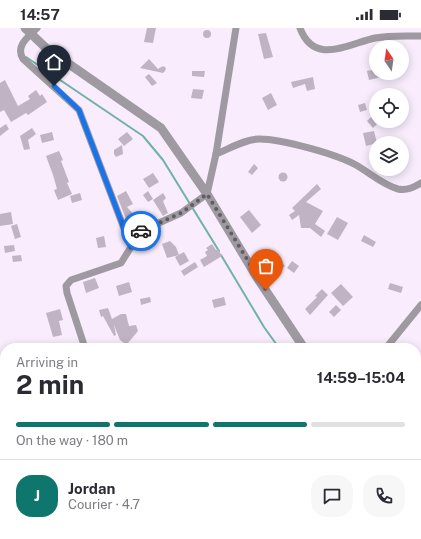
<!DOCTYPE html>
<html lang="en">
<head>
<meta charset="utf-8">
<style>
  :root { --surface:#fff; --page:#f7f7f7; --text:#2b2b33; --muted:#7c7c81; --line:#e1e1e2; --accent:#0f766e }
  body { margin:0; font-family:"Public Sans",sans-serif; background:var(--page); color:var(--text); height:100vh; display:flex; flex-direction:column; font-size:15px; white-space:nowrap }
  * { box-sizing:border-box; margin:0 }
  p { font-size:13px; color:var(--muted) }
  .icon { flex:none; width:22px; height:22px; fill:none; stroke:currentColor; stroke-width:2; stroke-linecap:round; stroke-linejoin:round }
  .map { position:relative; flex:1; overflow:hidden }
  .drawer { position:absolute; left:0px; top:315px; width:421px; height:196px; display:flex; flex-direction:column; background:var(--surface); border-radius:16px 16px 0 0; box-shadow:0 2px 10px #0003 }
  .drawer>* { flex:none }
  .needle { width:26px; rotate:347deg }
  .fabs { position:absolute; left:369px; top:12px; display:grid; gap:8px }
  .fabs a { display:grid; place-items:center; width:40px; height:40px; border-radius:50%; background:var(--surface); box-shadow:0 2px 10px #0003; font-size:20px }
  .pin { position:absolute; display:grid; place-items:center; width:34px; height:34px; color:#fff; margin:-41px -17px; border-radius:50% 50% 50% 0; rotate:-45deg; box-shadow:0 0 4px #0007 }
  .pin .icon { rotate:45deg }
  .courier { position:absolute; display:grid; place-items:center; width:40px; height:40px; margin:-20px; border:3px solid #1a73e8; border-radius:50%; background:#fff; color:#222; box-shadow:0 1px 5px #0007 }
  .headline em { font-style:normal; font-weight:700 }
  .headline div { display:flex; flex-direction:column-reverse }
  .headline { display:flex; align-items:center; justify-content:space-between; height:68px; padding:0 16px }
  h1 { font-size:26px; font-weight:700; line-height:30px }
  .bar { display:grid; grid-template-columns:repeat(4,1fr); gap:6px 4px; align-content:center; height:48px; padding:0 16px }
  .bar i { height:5px; border-radius:3px; background:var(--line) }
  .bar .selected { background:var(--accent) }
  .bar p { grid-column:span 4 }
  .line { display:flex; align-items:center; gap:10px; padding:0 16px; border-top:1px solid var(--line) }
  .line div { flex:1 }
  .round { display:grid; place-items:center; flex:none; width:42px; height:42px; border-radius:16px; background:var(--page) }
  .status { display:flex; justify-content:space-between; align-items:center; height:28px; padding:0 20px; background:var(--surface); direction:ltr }
  .status svg { height:11px; fill:currentColor }
  .map>svg:first-child { display:block }
  .lines { fill:none; stroke-linecap:round; stroke-linejoin:round }
  .stream { stroke:#70b2a3; stroke-width:2 }
  .building { fill:#c0b4c4 }
  .minor { stroke:#9f9aa1; stroke-width:7 }
  .tertiary { stroke:#9f9aa1; stroke-width:9 }
  .done { stroke:#625c65; stroke-width:4; stroke-dasharray:0 7.2 }
  .route { stroke:#1a73e8; stroke-width:5 }
</style>
</head>
<body>
<div class="status"><b>14:57</b><svg viewBox="0 0 49 12"><path d="M0 12V9h3v3zM5 12V6h3v6zM10 12V3h3v9zM15 12V0h3v12zM26 1h20v11H26zM47 4h2v5h-2z"/></svg></div>
<div class="map">
<svg width="421" height="511" viewBox="0 0 421 511">
  <rect width="100%" height="100%" fill="#f8ecfd"/>
  <g class="lines">
    <g class="stream">
      <polyline points="26,29 143,108 163,132 219,223"/>
      <polyline points="221,227 264,299 279,320"/>
      <polyline points="406,506 410,511"/>
    </g>
  </g>
  <g class="building">
    <polygon points="147,0 156,0 153,15 144,14"/>
    <circle cx="207" cy="6" r="4"/>
    <polygon points="266,5 273,29 264,31 258,6"/>
    <polygon points="149,31 158,41 163,38 166,40 165,43 163,45 140,40"/>
    <polygon points="376,41 376,45 389,45 390,47 369,52 367,43"/>
    <polygon points="192,43 205,43 204,49 192,48"/>
    <polygon points="149,46 157,55 152,58 145,49"/>
    <polygon points="313,49 315,61 307,63 305,56 293,60 291,54"/>
    <polygon points="5,52 18,78 30,71 28,68 36,62 40,68 42,66 47,74 28,87 26,85 11,94 4,82 0,84 0,55"/>
    <polygon points="193,61 204,62 202,71 191,70"/>
    <polygon points="271,65 277,77 268,82 262,70"/>
    <polygon points="365,75 367,82 360,84 358,77"/>
    <polygon points="373,87 376,93 379,94 373,100 367,93"/>
    <polygon points="6,96 9,101 0,108 0,100"/>
    <polygon points="32,100 36,106 28,112 30,121 24,122 20,108"/>
    <polygon points="374,103 377,115 366,118 363,105"/>
    <polygon points="52,104 54,112 42,115 40,107"/>
    <polygon points="127,104 133,111 124,118 118,111"/>
    <polygon points="122,117 123,126 116,129 114,126 114,122"/>
    <polygon points="59,123 63,132 61,133 69,154 67,155 72,166 58,172 54,162 57,161 53,147 46,128"/>
    <polygon points="254,136 258,140 252,147 248,144"/>
    <circle cx="283" cy="149" r="4.5"/>
    <polygon points="153,145 159,154 149,160 143,151"/>
    <polygon points="317,156 321,161 306,174 323,183 315,196 325,203 321,209 310,200 301,200 299,187 292,192 289,187 295,183 292,180"/>
    <polygon points="126,163 133,176 127,179 136,189 128,196 117,168"/>
    <polygon points="148,163 153,171 148,174 143,167"/>
    <polygon points="80,165 82,172 72,175 70,168"/>
    <polygon points="163,165 166,170 163,173 168,185 163,188 153,172"/>
    <polygon points="249,182 261,197 252,205 240,189"/>
    <polygon points="11,184 13,196 0,198 0,186"/>
    <polygon points="337,189 348,195 338,212 327,206"/>
    <polygon points="17,196 21,209 15,211 11,198"/>
    <polygon points="364,207 376,214 373,219 361,213"/>
    <polygon points="104,208 106,219 98,220 96,210"/>
    <polygon points="170,213 176,219 179,227 167,230 162,216"/>
    <polygon points="212,216 216,222 218,221 222,228 204,239 200,232 207,228 205,224 208,222 206,220"/>
    <polygon points="14,217 15,223 5,225 4,218"/>
    <polygon points="184,224 189,233 180,238 175,229"/>
    <polygon points="21,227 22,233 13,234 12,228"/>
    <polygon points="276,227 285,238 276,246 267,234"/>
    <polygon points="292,233 299,238 294,245 287,240"/>
    <polygon points="195,234 198,239 184,248 181,243"/>
    <polygon points="95,250 99,260 86,265 83,254"/>
    <polygon points="129,254 132,264 119,268 116,258"/>
    <polygon points="390,255 403,259 401,265 388,261"/>
    <polygon points="341,256 353,269 343,278 331,265"/>
    <polygon points="322,261 328,267 310,287 305,281 317,269 315,268"/>
    <polygon points="150,269 151,274 141,277 140,271"/>
    <polygon points="224,269 226,277 214,280 212,272"/>
    <polygon points="336,277 341,282 334,289 329,284"/>
    <polygon points="108,280 112,291 121,286 126,286 129,298 136,297 138,303 128,315 124,315 120,312 114,297 116,307 114,308 103,288 101,289 99,282"/>
    <polygon points="60,281 63,292 59,293 62,307 53,309 46,285"/>
  </g>
  <g class="lines">
    <g class="minor">
      <path d="M37,0c-9,9 -22,18 -14,31l56,51 52,137"/>
      <path d="M300,0c14,38 48,16 75,10 15,-3 31,-2 46,-2"/>
      <path d="M216,126c13,-5 29,-15 43,-15 23,0 77,15 97,26 14,8 27,20 42,24 9,2 16,-2 23,-6"/>
      <polyline points="85,320 67,265 66,258 71,252 121,235 141,203 181,185 207,166 216,126 236,0"/>
      <polyline points="386,320 421,277"/>
      <polyline points="0,373 5,372"/>
      <polyline points="416,433 421,430"/>
      <polyline points="0,450 5,449"/>
      <polyline points="151,506 155,511"/>
      <polyline points="204,511 204,506"/>
      <polyline points="336,511 345,506"/>
    </g>
    <g class="tertiary">
      <polyline points="25,0 46,20 161,100 207,166 258,251 304,320"/>
      <polyline points="416,481 421,490"/>
    </g>
  </g>
  <g class="lines">
    <polyline class="done" points="141,203 181,185 207,166 266,262"/>
    <polyline class="route" points="54,58 79,82 131,219 141,203"/>
  </g>
</svg>
<div class="fabs">
<a><svg class="needle" viewBox="-14 -14 28 28"><path d="M0-13l5 13h-10z" fill="#e53935"/><path d="M0 13l5-13h-10z" fill="#7c7c81"/></svg></a>
<a><svg class="icon" aria-label="locate" viewBox="0 0 24 24"><circle cx="12" cy="12" r="6"/><path d="M12 2v4M12 18v4M2 12h4M18 12h4"/></svg></a>
<a><svg class="icon" aria-label="layers" viewBox="0 0 24 24"><path d="M12 4l9 5-9 5-9-5zM3 14l9 5 9-5"/></svg></a>
</div>
<div class="pin" style="left:266px;top:262px;background:#ea580c"><svg class="icon" aria-label="bag" viewBox="0 0 24 24"><path d="M5 8h14l-1 12H6zM9 8a3 3 0 0 1 6 0"/></svg></div>
<div class="pin" style="left:54px;top:58px;background:#1f2937"><svg class="icon" aria-label="home" viewBox="0 0 24 24"><path d="M3 11l9-7 9 7M6 9v11h12V9"/></svg></div>
<div class="courier" style="left:141px;top:203px"><svg class="icon" aria-label="car" viewBox="0 0 24 24"><path d="M5 17H2v-5l4-1 3-4h7l3 4 3 1v5h-3M9 17h6M6 11h13"/><circle cx="7" cy="17" r="2"/><circle cx="17" cy="17" r="2"/></svg></div>
<section class="drawer">
<div class="headline"><div><h1>2 min</h1><p>Arriving in</p></div><em>14:59–15:04</em></div>
<div class="bar"><i class="selected"></i><i class="selected"></i><i class="selected"></i><i></i><p>On the way · 180 m</p></div>
<div class="line" style="height:72px"><b class="round" style="background:var(--accent);color:#fff">J</b><div><b>Jordan</b><p>Courier · 4.7</p></div><a class="round"><svg class="icon" aria-label="chat" viewBox="0 0 24 24"><path d="M4 5h16v11H9l-5 4z"/></svg></a><a class="round"><svg class="icon" aria-label="phone" viewBox="0 0 24 24"><path d="M5 4h4l2 5-3 2q2 4 5 5l2-3 5 2v4C11 20 4 13 5 4z"/></svg></a></div>
</section>
</div>
</body>
</html>
